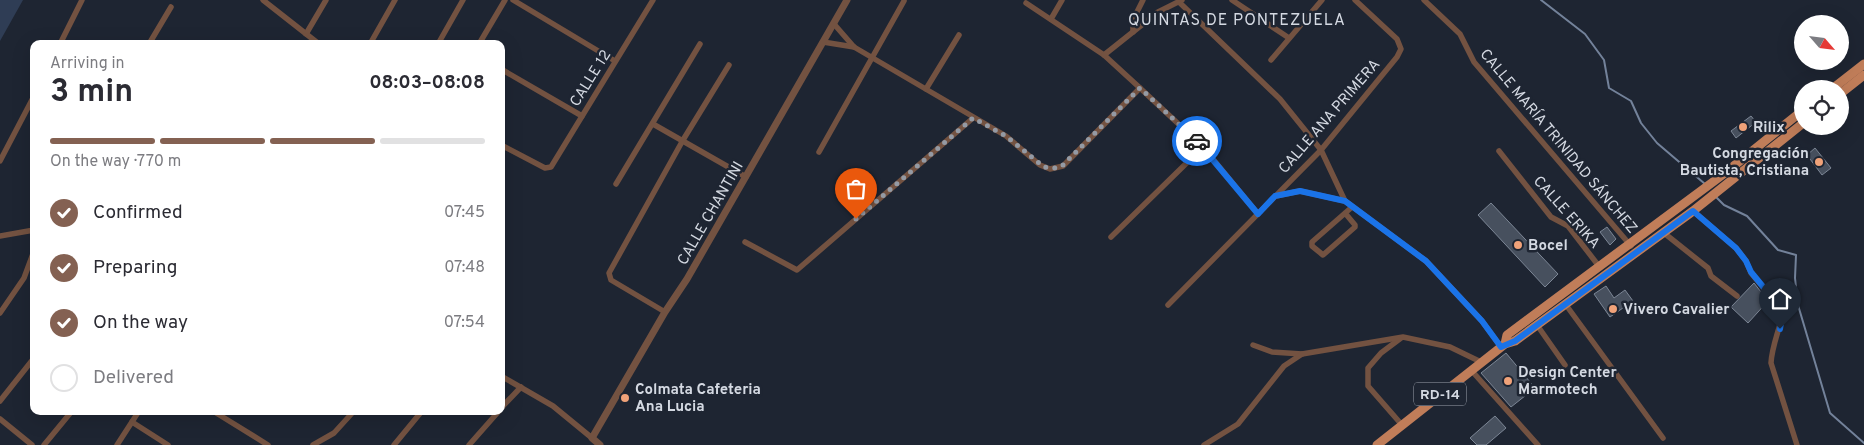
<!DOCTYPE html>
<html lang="en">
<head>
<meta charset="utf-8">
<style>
  :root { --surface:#fff; --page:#f2f2f3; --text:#2b2b33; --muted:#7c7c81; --line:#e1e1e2; --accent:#846152 }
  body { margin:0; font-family:Overpass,sans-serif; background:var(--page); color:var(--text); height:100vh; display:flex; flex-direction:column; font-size:19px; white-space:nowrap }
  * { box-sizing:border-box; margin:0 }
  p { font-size:16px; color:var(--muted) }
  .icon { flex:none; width:28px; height:28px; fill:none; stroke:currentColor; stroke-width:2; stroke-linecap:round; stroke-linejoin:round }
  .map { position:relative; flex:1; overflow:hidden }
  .details { position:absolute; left:30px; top:40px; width:475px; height:375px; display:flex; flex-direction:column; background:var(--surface); border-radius:10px; box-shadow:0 5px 20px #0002 }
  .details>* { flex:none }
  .needle { width:32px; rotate:118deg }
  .controls { position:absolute; left:1794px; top:15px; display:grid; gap:10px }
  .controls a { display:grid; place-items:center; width:55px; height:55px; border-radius:50%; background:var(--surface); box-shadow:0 5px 20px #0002; font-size:25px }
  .pin { position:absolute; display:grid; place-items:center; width:42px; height:42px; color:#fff; margin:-51px -21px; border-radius:50% 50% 50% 0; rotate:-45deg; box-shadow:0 0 5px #0007 }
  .pin .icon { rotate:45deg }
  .courier { position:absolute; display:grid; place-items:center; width:50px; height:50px; margin:-25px; border:4px solid #1a73e8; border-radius:50%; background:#fff; color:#222; box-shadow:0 1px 6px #0007 }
  .headline em { font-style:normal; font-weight:700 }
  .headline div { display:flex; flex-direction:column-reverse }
  .headline { display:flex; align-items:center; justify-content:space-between; height:85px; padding:0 20px }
  h1 { font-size:32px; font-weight:700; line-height:38px }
  .bar { display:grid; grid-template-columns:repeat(4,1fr); gap:8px 5px; align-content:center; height:60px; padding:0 20px }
  .bar i { height:6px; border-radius:4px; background:var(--line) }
  .bar .selected { background:var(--accent) }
  .bar p { grid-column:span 4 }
  ol { padding:0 20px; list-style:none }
  li { display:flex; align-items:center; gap:15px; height:55px }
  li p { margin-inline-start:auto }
  li .icon { padding:5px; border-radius:50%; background:var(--accent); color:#fff; stroke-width:4 }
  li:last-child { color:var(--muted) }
  li i { width:28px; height:28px; border:2px solid var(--line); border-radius:50% }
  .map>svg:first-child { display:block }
  .green { fill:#2f3d55 }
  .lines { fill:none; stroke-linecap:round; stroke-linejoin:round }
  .stream { stroke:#73829a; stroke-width:2 }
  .building { fill:#47505e; stroke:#7c8695 }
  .minor { stroke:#735241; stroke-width:5.5 }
  .tertiary { stroke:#735241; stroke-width:7 }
  .primary { stroke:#c07d59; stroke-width:9 }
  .done { stroke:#949aa4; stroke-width:5; stroke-dasharray:0 9 }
  .route { stroke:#1a73e8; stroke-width:6 }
  .poi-dot { fill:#f0a279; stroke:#1e2532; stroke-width:2 }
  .labels { text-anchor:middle; stroke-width:5; stroke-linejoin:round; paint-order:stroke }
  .shield { fill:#1e2532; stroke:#9da3ad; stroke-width:1 }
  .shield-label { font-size:14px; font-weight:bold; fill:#d4d9e2 }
  .street-label { font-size:15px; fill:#d4d9e2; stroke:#1e2532 }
  .poi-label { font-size:15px; font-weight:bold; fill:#d4d9e2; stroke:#1e2532; text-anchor:start }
  .neighbourhood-label { font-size:16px; letter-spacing:1px; fill:#d4d9e2; stroke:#1e2532 }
</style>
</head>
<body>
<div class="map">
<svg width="1864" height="445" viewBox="0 0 1864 445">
  <rect width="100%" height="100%" fill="#1e2532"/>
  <polygon class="green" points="0,0 23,0 0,41"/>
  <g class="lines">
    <g class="stream">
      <polyline points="1541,0 1585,34 1604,60 1609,88 1631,101 1641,123 1657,143 1705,184"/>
      <polyline points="1716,197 1724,205 1747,216 1778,250 1796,255 1795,278 1798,305 1830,413 1864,443"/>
    </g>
  </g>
  <g class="building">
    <polygon points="1751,116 1756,122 1736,138 1731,131"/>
    <polygon points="1815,148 1831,168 1822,175 1807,155"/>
    <polygon points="1491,203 1558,274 1545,287 1478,215"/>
    <polygon points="1607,227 1616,239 1610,245 1600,232"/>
    <polygon points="1754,283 1768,301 1748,323 1731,307"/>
    <polygon points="1606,286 1614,298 1625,290 1633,301 1610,317 1594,294"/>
    <polygon points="1506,353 1535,388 1511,407 1481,373"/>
    <polygon points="1495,416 1506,428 1486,445 1477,445 1470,438"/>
  </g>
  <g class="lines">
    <g class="minor">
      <polyline points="263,0 319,44"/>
      <polyline points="513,0 615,61"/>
      <polyline points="1232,0 1289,38"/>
      <polyline points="1424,0 1460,34 1474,62 1631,246"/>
      <polyline points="1026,3 1104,55 1140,88 1203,147 1258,214"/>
      <polyline points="1180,3 1280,99 1321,150 1345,201 1426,261 1482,321 1501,347"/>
      <polyline points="1051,19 1062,0"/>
      <polyline points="834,24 854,47 1006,136 1040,165 1050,169 1063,166 1140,88"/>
      <polyline points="1133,32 1133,20 1143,0"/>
      <polyline points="306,34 326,0"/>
      <polyline points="823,42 854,47"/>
      <polyline points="60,44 82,0"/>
      <polyline points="149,44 171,7"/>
      <polyline points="370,44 395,0"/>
      <polyline points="438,44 463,0"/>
      <polyline points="479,44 505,0"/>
      <polyline points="1104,55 1158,12 1182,0"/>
      <polyline points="1271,60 1322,0"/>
      <polyline points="501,69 582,116"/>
      <polyline points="926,89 959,35"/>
      <polyline points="653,124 746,177"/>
      <polyline points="501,145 545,168 551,167 653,0"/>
      <polyline points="1499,151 1551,217 1568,226 1598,265"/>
      <polyline points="819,152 904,1"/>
      <polyline points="0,161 34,96"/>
      <polyline points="616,184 700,44"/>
      <polyline points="1276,196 1300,191 1345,201"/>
      <path d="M1693,211l43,37 10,13 5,12 32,38c-3,18 -11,34 -12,52l26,82"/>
      <polyline points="1345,213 1355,225 1355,227 1323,255 1312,246 1312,242 1352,207"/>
      <polyline points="1664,233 1708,268 1711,276 1737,296"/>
      <polyline points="0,236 34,230"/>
      <polyline points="1111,237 1203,147"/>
      <polyline points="745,242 797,270 973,118"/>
      <polyline points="1168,305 1321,150 1397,57 1401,49 1397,39 1355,0"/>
      <polyline points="1566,305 1663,438"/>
      <polyline points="665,312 611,280 609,273 683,140 729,65"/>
      <polyline points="0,313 24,278 34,251"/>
      <polyline points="1537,325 1565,365"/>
      <polyline points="1401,338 1381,353 1368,368 1368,386 1402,425"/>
      <polyline points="1253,345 1272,352 1302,354"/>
      <polyline points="1471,370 1538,445"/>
      <polyline points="501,376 553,406 592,438"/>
      <polyline points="0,401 34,358"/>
      <polyline points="501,408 521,387"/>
      <polyline points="213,411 268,445"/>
      <polyline points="0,419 32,445"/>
      <polyline points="132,422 168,445"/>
      <polyline points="44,445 72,411"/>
      <polyline points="117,445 139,411"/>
      <polyline points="313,445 334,433 354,411"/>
      <polyline points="394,445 422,411"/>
      <polyline points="469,445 499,411"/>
      <polyline points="1204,445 1238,424 1284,366 1302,354 1403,337 1450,347 1481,362"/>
    </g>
    <polyline class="tertiary" points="600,445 592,438 665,312 687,279 847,0"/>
    <g class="primary">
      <polyline points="1832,89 1864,64"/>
      <polyline points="1840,94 1864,75"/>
      <polyline points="1505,344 1507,335 1725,173 1802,111"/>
      <polyline points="1377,445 1505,344 1515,341 1693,211 1802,124"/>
    </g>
  </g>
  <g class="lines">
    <polyline class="done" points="856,219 973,118 1006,136 1044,167 1056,168 1062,166 1140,88 1197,141"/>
    <polyline class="route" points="1197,141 1258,214 1275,196 1300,191 1345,201 1426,261 1482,321 1501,347 1515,341 1693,211 1736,248 1746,261 1751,272 1783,311 1780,329"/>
  </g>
  <g class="poi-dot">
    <circle cx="1743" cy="127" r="5"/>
    <circle cx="1819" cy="162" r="5"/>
    <circle cx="1518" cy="245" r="5"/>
    <circle cx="1613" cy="309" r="5"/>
    <circle cx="1508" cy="381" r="5"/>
    <circle cx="625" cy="398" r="5"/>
  </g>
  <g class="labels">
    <rect class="shield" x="1414" y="382.5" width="52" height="23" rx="4"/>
    <g class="shield-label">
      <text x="1440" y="399">RD-14</text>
    </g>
    <g class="street-label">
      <text transform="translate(590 78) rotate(-58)" y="5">CALLE 12</text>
      <text transform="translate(1329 116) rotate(-49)" y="5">CALLE ANA PRIMERA</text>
      <text transform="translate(1559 141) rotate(50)" y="5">CALLE MARÍA TRINIDAD SÁNCHEZ</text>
      <text transform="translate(1567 212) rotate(48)" y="5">CALLE ERIKA</text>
      <text transform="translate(710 213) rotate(-60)" y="5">CALLE CHANTINI</text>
    </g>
    <g class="poi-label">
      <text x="1753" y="132">Rilix</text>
      <text x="1809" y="158" text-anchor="end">Congregación<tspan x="1809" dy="17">Bautista, Cristiana</tspan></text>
      <text x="1528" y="250">Bocel</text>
      <text x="1623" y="314">Vivero Cavalier</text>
      <text x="1518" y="377">Design Center<tspan x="1518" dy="17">Marmotech</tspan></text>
      <text x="635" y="394">Colmata Cafeteria<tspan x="635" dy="17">Ana Lucia</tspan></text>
    </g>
    <g class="neighbourhood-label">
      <text x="1237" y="25">QUINTAS DE PONTEZUELA</text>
    </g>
  </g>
</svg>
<div class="controls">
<a><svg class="needle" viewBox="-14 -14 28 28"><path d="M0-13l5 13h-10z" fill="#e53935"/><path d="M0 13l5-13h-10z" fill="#7c7c81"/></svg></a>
<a><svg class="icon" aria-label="locate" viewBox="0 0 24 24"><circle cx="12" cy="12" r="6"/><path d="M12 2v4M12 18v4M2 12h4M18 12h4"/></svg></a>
</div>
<div class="pin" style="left:856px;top:219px;background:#ea580c"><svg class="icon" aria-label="bag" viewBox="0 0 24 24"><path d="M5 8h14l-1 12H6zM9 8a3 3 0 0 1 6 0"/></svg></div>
<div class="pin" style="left:1780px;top:329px;background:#1f2937"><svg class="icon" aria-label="home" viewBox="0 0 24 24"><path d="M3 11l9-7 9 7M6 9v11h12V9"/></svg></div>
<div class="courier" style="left:1197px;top:141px"><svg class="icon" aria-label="car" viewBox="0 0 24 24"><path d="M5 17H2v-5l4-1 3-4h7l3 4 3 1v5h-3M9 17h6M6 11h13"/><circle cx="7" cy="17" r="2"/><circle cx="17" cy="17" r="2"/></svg></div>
<section class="details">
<div class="headline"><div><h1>3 min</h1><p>Arriving in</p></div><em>08:03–08:08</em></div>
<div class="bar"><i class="selected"></i><i class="selected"></i><i class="selected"></i><i></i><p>On the way · 770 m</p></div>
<ol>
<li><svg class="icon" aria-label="check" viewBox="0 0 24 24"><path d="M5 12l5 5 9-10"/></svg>Confirmed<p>07:45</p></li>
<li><svg class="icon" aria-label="check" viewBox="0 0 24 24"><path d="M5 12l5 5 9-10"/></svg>Preparing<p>07:48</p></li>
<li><svg class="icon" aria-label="check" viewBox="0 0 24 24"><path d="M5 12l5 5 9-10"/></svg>On the way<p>07:54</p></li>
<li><i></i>Delivered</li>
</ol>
</section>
</div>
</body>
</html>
